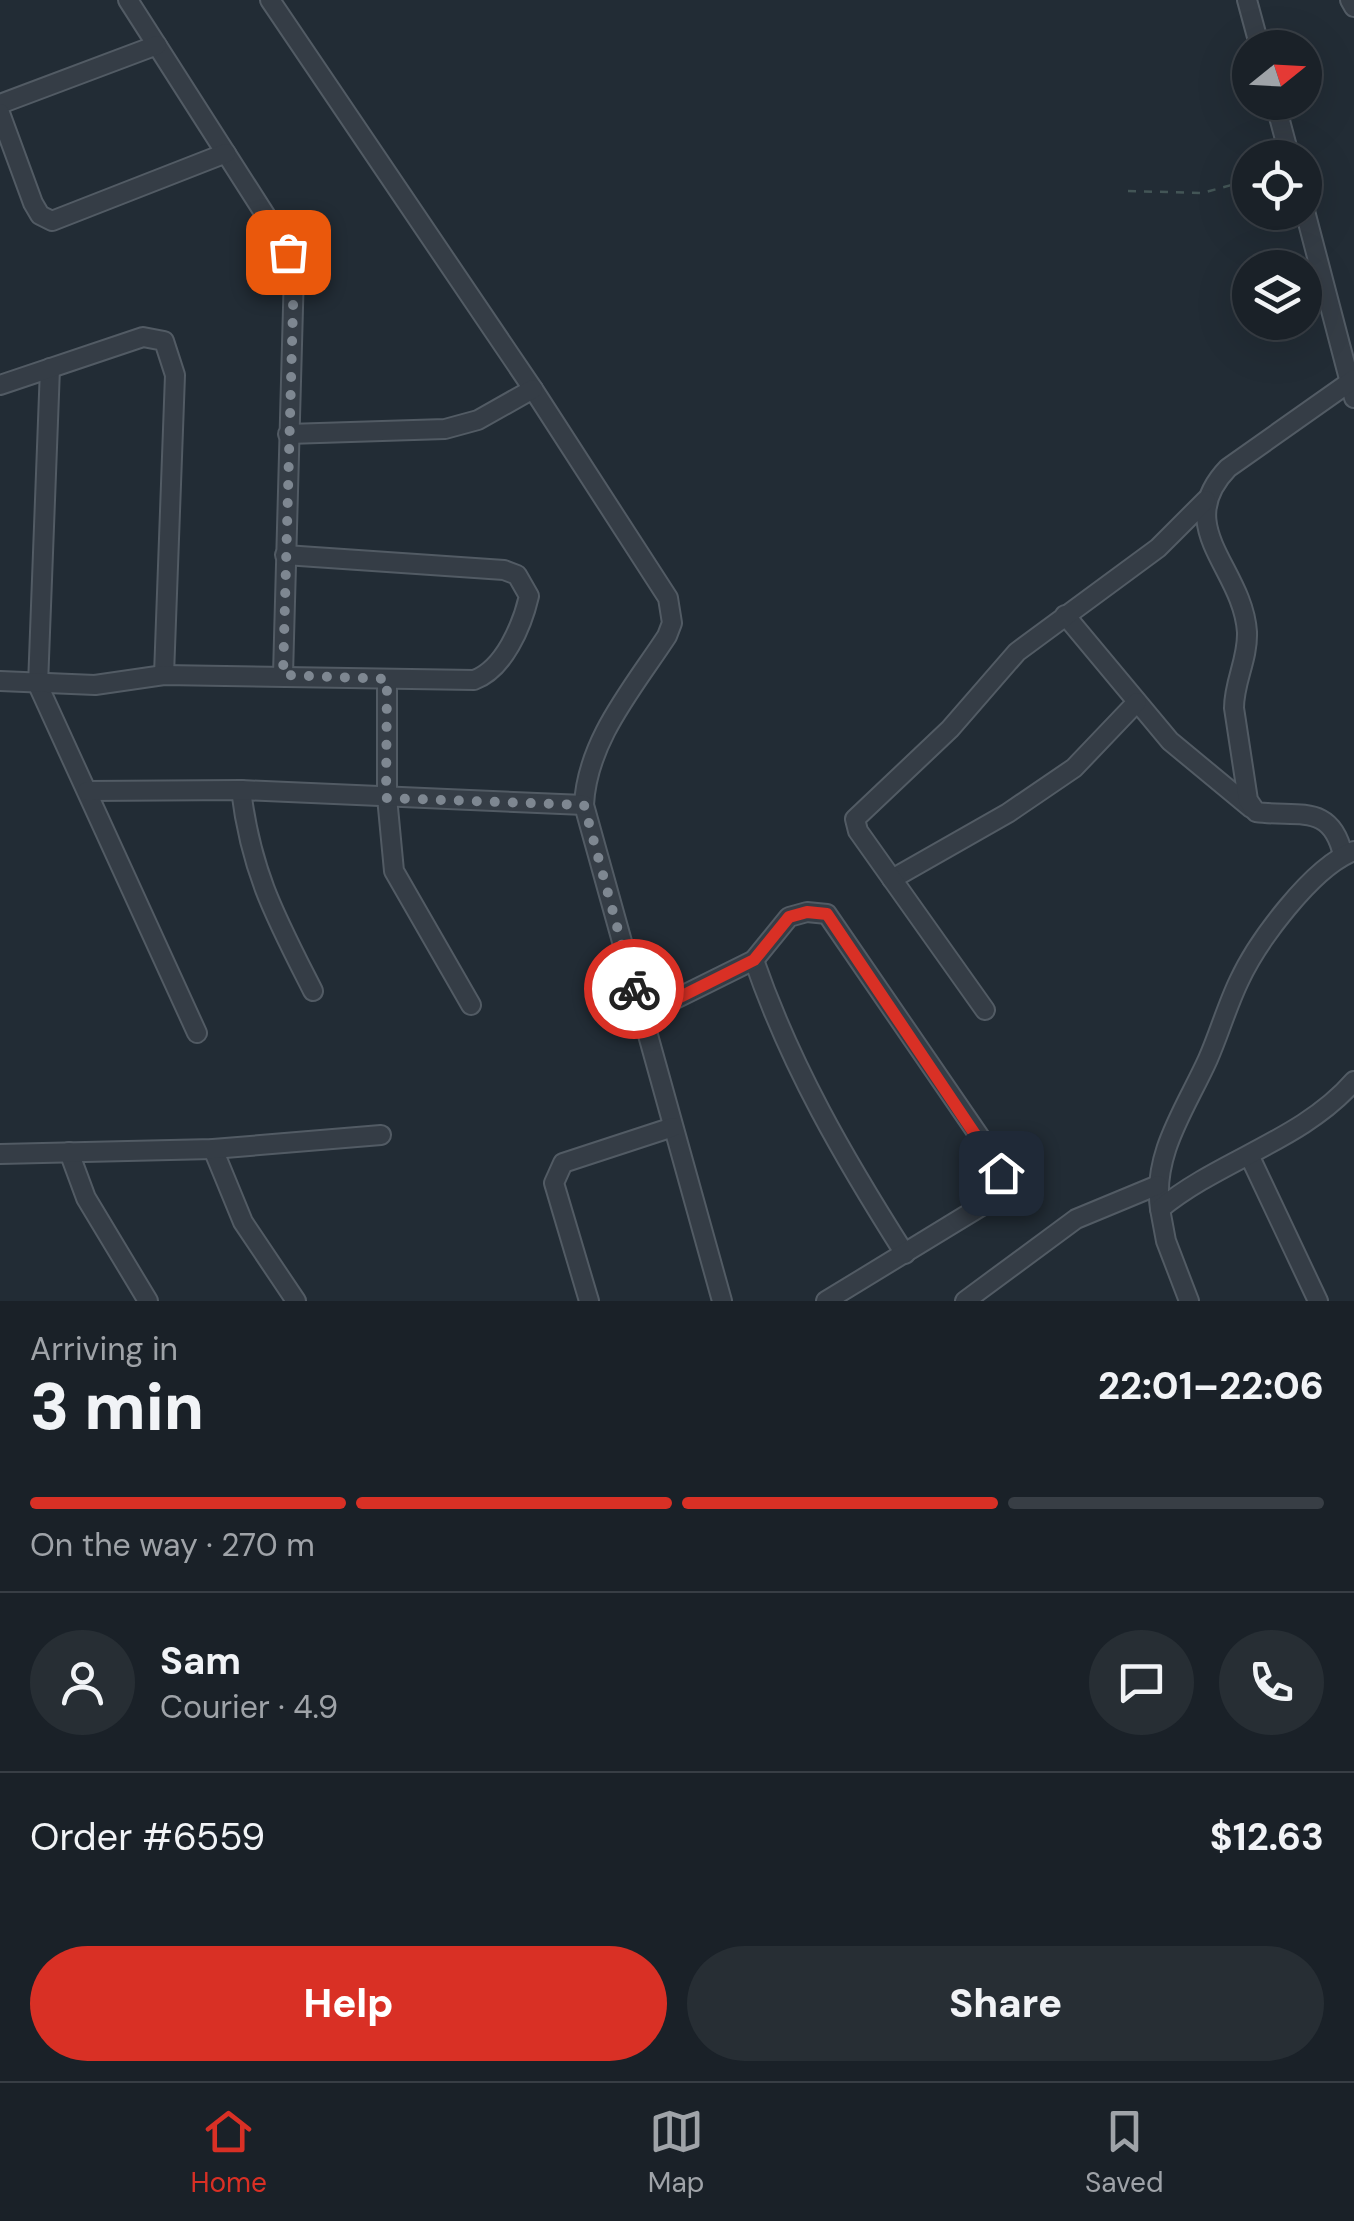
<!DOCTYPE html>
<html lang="en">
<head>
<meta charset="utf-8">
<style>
  :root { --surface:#1a2128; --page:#272e34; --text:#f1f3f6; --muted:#9fa3a8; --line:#383e45; --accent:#d93025 }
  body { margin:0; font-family:"DM Sans",sans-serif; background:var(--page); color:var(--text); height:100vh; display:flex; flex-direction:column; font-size:38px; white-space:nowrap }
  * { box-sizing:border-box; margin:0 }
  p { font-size:32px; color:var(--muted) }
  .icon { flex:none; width:55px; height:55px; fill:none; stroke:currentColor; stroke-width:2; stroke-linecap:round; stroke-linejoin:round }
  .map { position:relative; height:1301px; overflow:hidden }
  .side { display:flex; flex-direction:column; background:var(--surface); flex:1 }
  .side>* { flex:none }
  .needle { width:65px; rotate:72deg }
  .controls { position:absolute; left:1232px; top:30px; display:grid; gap:20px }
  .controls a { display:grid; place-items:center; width:90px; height:90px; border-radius:50%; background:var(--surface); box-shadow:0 10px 40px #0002,0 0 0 2px var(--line); font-size:50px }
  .pin { position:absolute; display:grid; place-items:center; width:85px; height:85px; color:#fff; margin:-42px; border-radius:20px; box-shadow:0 5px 15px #0006 }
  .courier { position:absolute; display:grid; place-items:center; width:100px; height:100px; margin:-50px; border:8px solid #d93025; border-radius:50%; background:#fff; color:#222; box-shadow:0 2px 12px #0007 }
  .headline em { font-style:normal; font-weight:800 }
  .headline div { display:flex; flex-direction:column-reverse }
  .headline { display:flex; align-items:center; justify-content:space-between; height:170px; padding:0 30px }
  h1 { font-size:65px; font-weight:800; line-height:75px }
  .bar { display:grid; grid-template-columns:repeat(4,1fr); gap:15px 10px; align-content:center; height:120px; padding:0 30px }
  .bar i { height:12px; border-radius:8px; background:var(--line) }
  .bar .active { background:var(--accent) }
  .bar p { grid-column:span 4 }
  .line { display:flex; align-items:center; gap:25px; padding:0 30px; border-top:2px solid var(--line) }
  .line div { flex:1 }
  .round { display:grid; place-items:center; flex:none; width:105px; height:105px; border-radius:52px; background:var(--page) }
  .cta { display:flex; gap:20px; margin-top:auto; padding:20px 30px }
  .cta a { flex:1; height:115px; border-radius:60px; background:var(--accent); color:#fff; font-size:40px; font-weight:800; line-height:115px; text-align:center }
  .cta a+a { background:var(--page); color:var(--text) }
  .menu { display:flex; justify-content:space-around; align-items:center; height:140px; border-top:2px solid var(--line); background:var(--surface); font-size:28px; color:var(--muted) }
  .menu a { display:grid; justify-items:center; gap:5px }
  .menu .active { color:var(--accent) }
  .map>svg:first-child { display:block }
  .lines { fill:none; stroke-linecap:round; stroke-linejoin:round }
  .minor-casing { stroke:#525b64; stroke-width:22 }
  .path { stroke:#435556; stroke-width:2.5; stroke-dasharray:8 8; stroke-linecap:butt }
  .minor { stroke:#353d46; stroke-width:18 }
  .done { stroke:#7e8791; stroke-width:10; stroke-dasharray:0 18 }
  .route { stroke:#d93025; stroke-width:12 }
</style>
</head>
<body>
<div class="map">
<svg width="1354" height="1301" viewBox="0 0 1354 1301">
  <rect width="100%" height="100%" fill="#222c35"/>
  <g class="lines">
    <defs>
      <g id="minor">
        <polyline points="128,0 273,227 294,271 283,675"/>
        <path d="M270,0l263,389 135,209 4,25 -5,13c-34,52 -80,105 -83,169l138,496"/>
        <polyline points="1247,0 1260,48"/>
        <polyline points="1350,0 1354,7"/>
        <polyline points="1275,102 1290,158"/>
        <polyline points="0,104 157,45"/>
        <polyline points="0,113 33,203 40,215 52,221 226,153"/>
        <polyline points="1305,211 1354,398"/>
        <polyline points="50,368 38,685 197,1033"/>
        <polyline points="0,385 143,337 164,341 175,375 164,675"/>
        <polyline points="288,434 445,429 478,420 533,389"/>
        <polyline points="1065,615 1170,741 1251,808"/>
        <polyline points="387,679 387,797 394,871 471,1005"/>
        <path d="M0,681l95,4 69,-10 310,5c30,-11 48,-54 55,-84l-12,-21 -13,-5 -219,-15"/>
        <path d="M241,790c10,83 35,128 72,201"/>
        <polyline points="87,791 241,790 584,805"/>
        <path d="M1343,855c-12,-53 -45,-37 -87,-43l-8,-12 -14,-92c0,-27 14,-48 13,-76 -4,-64 -76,-105 -19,-164l126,-89"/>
        <polyline points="892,879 1008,813 1074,768 1137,702"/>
        <path d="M754,960c37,107 90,198 151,294"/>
        <polyline points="985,1010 858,831 855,819 950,729 1017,652 1158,548 1206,500"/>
        <polyline points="641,1016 754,960 789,917 807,912 827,914 995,1159 1001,1186 993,1199 826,1301"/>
        <polyline points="213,1149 243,1222 296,1301"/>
        <polyline points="69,1152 86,1198 148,1301"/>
        <polyline points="0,1154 213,1149 381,1135"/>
        <polyline points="1250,1157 1318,1301"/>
        <path d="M1160,1209c-8,-55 26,-101 48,-150 11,-25 19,-53 31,-78 18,-39 73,-114 115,-130"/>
        <polyline points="589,1301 554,1183 563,1163 673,1127"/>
        <polyline points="965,1301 1076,1219 1158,1185"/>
        <path d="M1189,1301l-23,-60 -6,-32c59,-49 143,-69 194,-128"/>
      </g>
    </defs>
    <use href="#minor" class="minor-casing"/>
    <polyline class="path" points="1128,191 1202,193 1250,180"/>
    <use href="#minor" class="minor"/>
  </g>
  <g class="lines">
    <polyline class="done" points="288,252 294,271 283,675 387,679 386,798 584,805 634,989"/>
    <polyline class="route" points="634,989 642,1016 754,960 789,917 807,912 827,914 1001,1173"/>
  </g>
</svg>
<div class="controls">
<a><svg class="needle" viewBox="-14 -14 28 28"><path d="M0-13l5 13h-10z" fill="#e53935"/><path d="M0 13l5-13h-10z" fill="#9fa3a8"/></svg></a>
<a><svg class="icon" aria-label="locate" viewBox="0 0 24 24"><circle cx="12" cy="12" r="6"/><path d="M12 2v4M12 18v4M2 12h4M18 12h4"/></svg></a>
<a><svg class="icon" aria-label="layers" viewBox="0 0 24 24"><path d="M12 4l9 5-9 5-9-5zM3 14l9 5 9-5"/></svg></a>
</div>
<div class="pin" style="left:288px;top:252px;background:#ea580c"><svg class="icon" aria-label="bag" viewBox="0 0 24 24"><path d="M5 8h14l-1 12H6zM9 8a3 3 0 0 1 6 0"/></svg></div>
<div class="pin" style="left:1001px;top:1173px;background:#1f2937"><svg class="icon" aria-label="home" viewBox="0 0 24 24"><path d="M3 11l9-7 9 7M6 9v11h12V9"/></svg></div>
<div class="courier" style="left:634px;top:989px"><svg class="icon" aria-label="bike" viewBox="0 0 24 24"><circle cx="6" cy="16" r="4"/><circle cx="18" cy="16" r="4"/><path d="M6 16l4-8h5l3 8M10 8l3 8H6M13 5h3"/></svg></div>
</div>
<section class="side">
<div class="headline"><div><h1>3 min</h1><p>Arriving in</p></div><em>22:01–22:06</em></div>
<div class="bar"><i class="active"></i><i class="active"></i><i class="active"></i><i></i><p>On the way · 270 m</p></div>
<div class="line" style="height:180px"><a class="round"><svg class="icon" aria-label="person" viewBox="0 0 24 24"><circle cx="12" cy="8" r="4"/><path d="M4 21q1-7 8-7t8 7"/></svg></a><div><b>Sam</b><p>Courier · 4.9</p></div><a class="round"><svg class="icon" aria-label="chat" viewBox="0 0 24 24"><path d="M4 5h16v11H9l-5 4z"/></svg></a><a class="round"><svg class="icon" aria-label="phone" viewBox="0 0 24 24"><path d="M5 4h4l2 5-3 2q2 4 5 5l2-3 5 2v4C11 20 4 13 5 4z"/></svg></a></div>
<div class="line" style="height:130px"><div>Order #6559</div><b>$12.63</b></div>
<div class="cta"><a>Help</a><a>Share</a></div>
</section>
<nav class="menu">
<a class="active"><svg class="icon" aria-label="home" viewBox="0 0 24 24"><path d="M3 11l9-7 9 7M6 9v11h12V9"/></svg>Home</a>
<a><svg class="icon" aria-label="map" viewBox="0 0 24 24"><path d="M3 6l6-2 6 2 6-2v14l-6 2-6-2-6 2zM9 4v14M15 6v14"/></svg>Map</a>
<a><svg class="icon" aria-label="saved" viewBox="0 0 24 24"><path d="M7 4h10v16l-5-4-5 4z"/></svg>Saved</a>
</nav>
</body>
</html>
